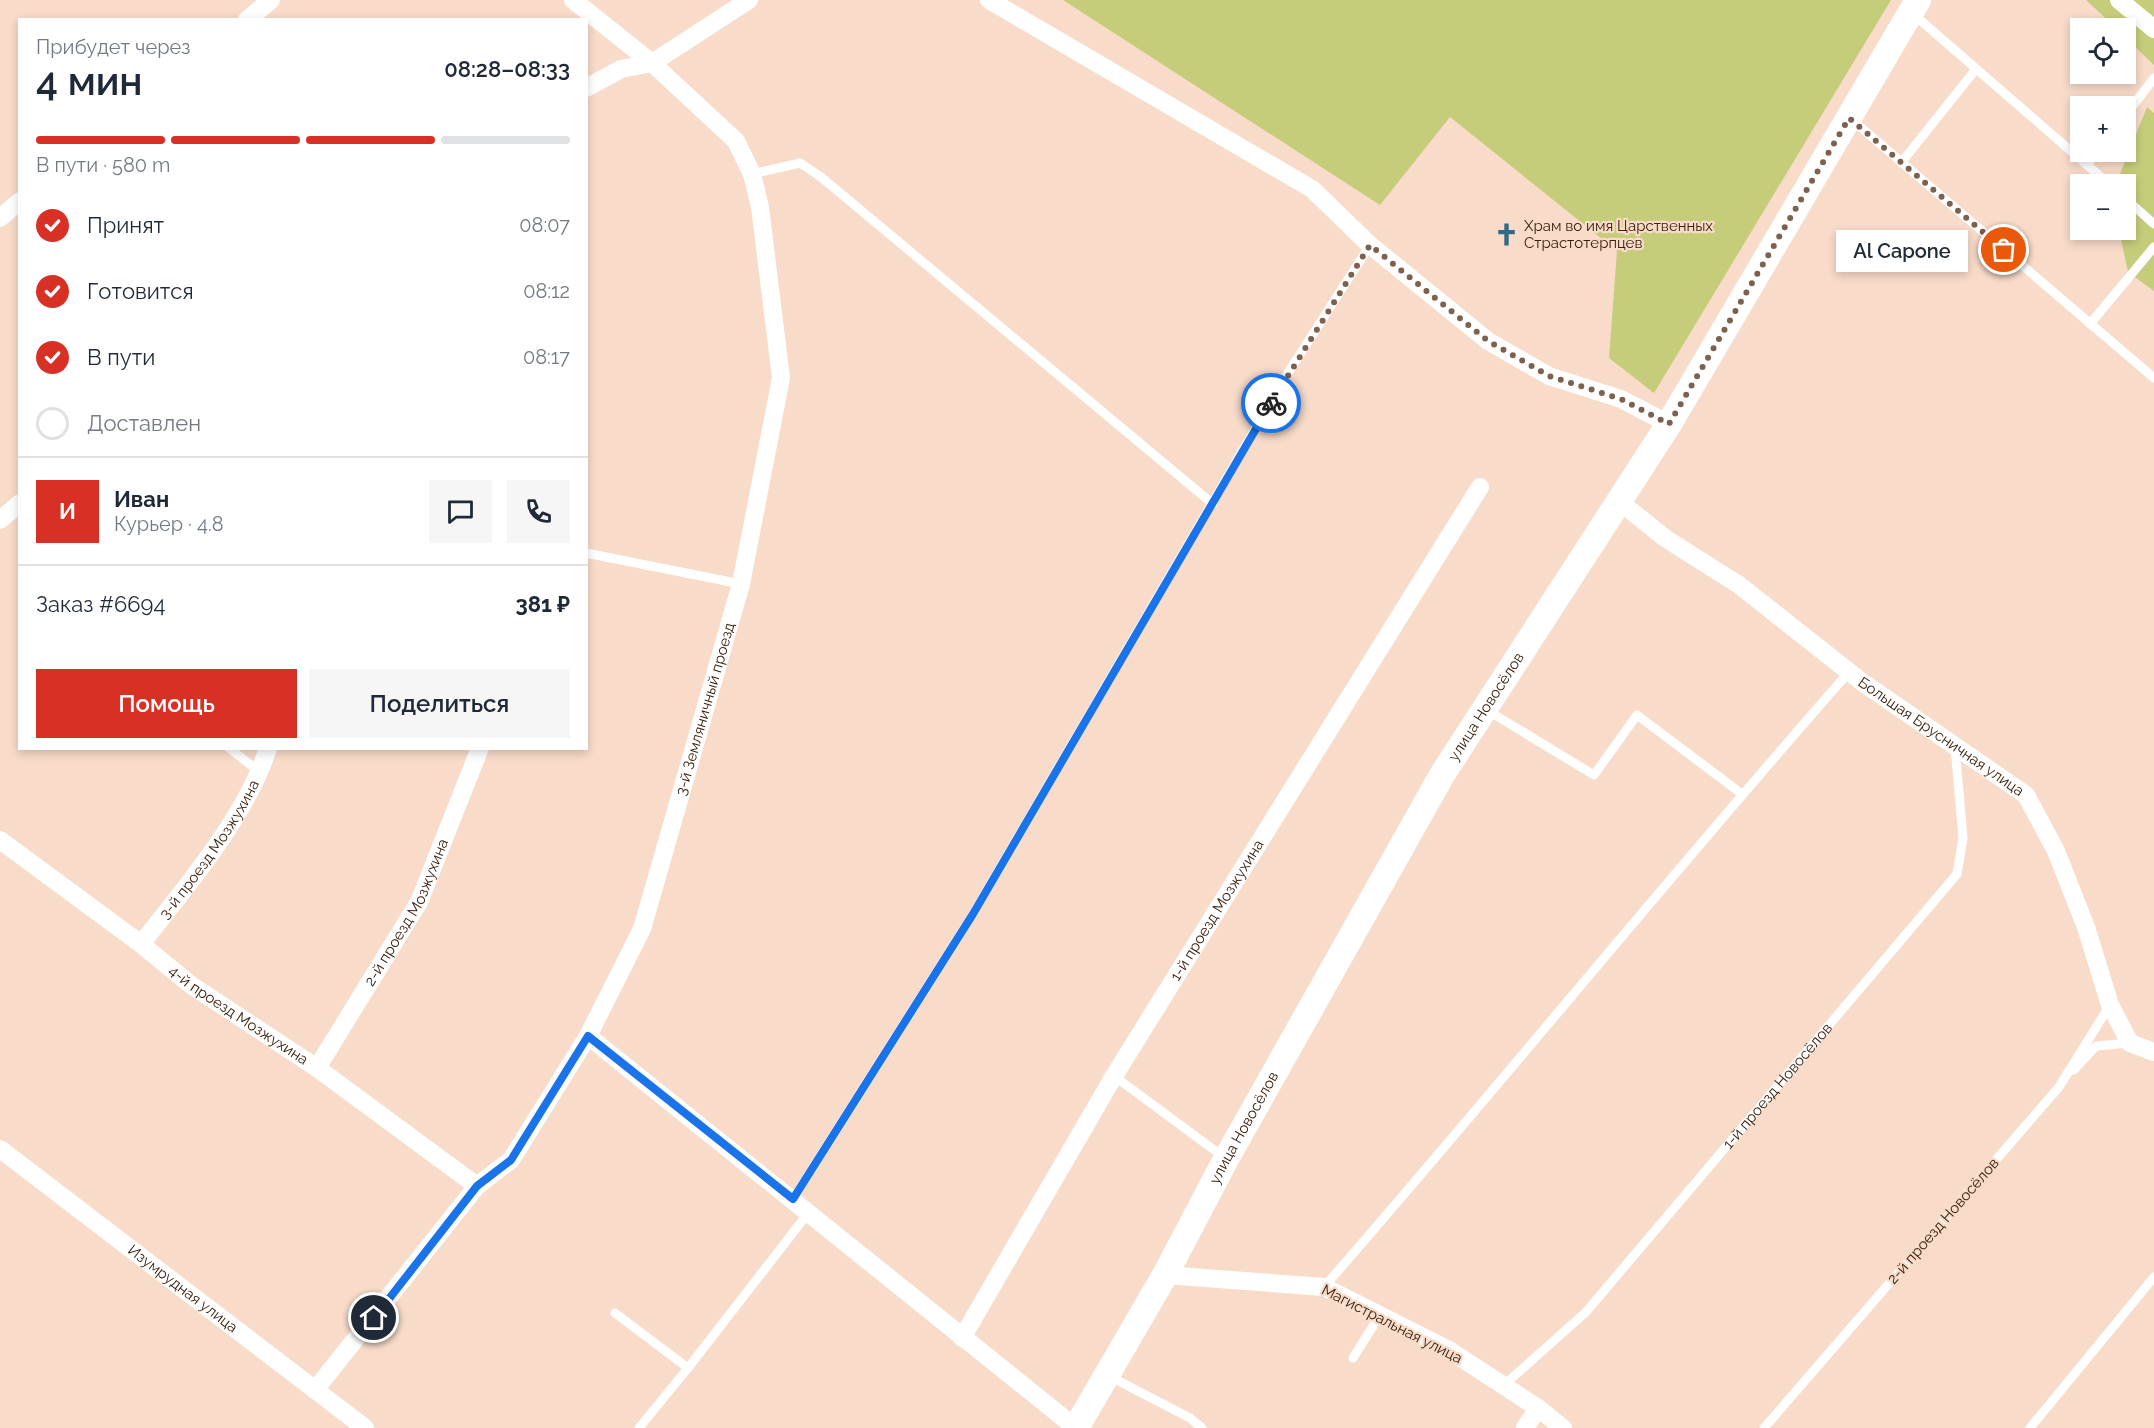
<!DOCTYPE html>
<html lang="ru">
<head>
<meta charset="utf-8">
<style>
  :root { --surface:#fff; --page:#f6f6f7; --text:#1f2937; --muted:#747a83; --line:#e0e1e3; --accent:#d93025 }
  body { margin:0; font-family:Raleway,sans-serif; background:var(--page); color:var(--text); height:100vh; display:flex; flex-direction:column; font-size:22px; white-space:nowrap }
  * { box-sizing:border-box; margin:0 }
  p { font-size:20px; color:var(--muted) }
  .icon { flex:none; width:33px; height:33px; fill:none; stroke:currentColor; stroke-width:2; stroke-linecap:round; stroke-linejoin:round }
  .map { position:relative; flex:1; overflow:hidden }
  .drawer { position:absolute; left:18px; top:18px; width:570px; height:732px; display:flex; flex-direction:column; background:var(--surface); border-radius:0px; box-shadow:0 3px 9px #0003 }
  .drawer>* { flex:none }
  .buttons { position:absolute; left:2070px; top:18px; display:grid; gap:12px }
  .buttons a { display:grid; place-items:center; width:66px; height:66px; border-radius:0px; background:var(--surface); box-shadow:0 3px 9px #0003; font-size:30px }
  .pin { position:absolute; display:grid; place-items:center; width:51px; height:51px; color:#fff; margin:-26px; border:3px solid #fff; border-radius:50%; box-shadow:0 2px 6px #0007 }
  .courier { position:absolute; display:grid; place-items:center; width:60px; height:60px; margin:-30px; border:4px solid #1a73e8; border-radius:50%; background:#fff; color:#222; box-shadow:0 2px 8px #0007 }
  .bubble { position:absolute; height:42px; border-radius:0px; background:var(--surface); box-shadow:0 3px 9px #0003; font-size:20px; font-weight:600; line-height:42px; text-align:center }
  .summary em { font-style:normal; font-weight:600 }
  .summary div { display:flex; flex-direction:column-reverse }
  .summary { display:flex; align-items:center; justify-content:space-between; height:102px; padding:0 18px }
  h1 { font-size:39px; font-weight:600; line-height:45px }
  .bar { display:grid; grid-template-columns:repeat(4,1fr); gap:9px 6px; align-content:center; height:72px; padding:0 18px }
  .bar i { height:8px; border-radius:4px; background:var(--line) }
  .bar .current { background:var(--accent) }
  .bar p { grid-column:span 4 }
  .line { display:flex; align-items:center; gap:15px; padding:0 18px; border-top:2px solid var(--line) }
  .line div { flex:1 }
  .round { display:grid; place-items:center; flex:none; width:63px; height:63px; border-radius:0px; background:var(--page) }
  ol { padding:0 18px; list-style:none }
  li { display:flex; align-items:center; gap:18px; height:66px }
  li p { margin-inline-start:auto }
  li .icon { padding:6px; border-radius:50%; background:var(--accent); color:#fff; stroke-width:4 }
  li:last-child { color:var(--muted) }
  li i { width:33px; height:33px; border:3px solid var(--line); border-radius:50% }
  .button { display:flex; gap:12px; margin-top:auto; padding:12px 18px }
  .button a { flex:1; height:69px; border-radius:0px; background:var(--accent); color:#fff; font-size:24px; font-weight:600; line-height:69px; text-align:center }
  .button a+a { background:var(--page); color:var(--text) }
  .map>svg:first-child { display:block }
  .green { fill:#c6cd7a }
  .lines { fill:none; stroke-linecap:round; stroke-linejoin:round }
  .lane { stroke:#fff; stroke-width:9 }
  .street { stroke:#fff; stroke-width:18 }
  .secondary { stroke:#fff; stroke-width:26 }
  .done { stroke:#7d614f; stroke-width:6; stroke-dasharray:0 10.8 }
  .route { stroke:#1a73e8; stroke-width:8 }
  .labels { text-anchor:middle; stroke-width:4.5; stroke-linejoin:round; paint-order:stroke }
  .poi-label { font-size:15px; fill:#3b200e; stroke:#f8dbc9; text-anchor:start }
  .street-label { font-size:15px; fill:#3b200e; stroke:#f8dbc9 }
</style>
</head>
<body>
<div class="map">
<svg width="2154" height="1428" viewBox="0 0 2154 1428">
  <rect width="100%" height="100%" fill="#f8dbc9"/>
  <g class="green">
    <polygon points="1063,0 1891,0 1654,393 1609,358 1617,251 1450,117 1380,205"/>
    <polygon points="2086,0 2154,0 2154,65 2126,38 2126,28 2116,28"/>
    <polygon points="2147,107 2154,113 2154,291 2128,272 2119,230 2126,230 2126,184 2116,184"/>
  </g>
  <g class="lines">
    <g class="lane">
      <polyline points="1912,13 2109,184"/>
      <polyline points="2126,115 2154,78"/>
      <polyline points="1851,119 2154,378"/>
      <polyline points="1901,163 1976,69"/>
      <polyline points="2087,165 2097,152"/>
      <polyline points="752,174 800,163 821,177 1213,504"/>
      <polyline points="2126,199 2154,224"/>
      <polyline points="2090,324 2154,247"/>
      <polyline points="586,553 741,584"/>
      <polyline points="1485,709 1594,775 1637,715 1742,794"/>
      <polyline points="229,748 261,773"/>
      <polyline points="2074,1070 2096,1046 2130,1043"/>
      <polyline points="1114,1076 1225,1158"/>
      <polyline points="793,1199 973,914 1286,376 1370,245"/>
      <path d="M1324,1287c177,-203 347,-413 525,-615"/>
      <polyline points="615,1313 688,1368 809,1212"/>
      <polyline points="1353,1358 1380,1315"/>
      <polyline points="1109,1376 1190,1418 1202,1428"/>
      <path id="s1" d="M1504,1385l82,-73 371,-438 6,-36 -8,-91"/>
      <polyline points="639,1428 688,1368"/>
      <polyline points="1764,1428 2059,1087 2110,1005"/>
      <polyline points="2030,1428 2154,1277"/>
    </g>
    <g class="street">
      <polyline points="989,0 1312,189 1370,245 1488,341 1549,376 1621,399 1669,424"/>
      <polyline points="2119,0 2154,29"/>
      <polyline points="247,20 271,0"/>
      <polyline points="586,88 621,69 652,63 749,0"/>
      <polyline points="0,218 20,201"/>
      <path id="s2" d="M1620,502l45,36 74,47 123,97 164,113 30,56 30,76 24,78 20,38 24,9"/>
      <polyline points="0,520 20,503"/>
      <path id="s3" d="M0,840l141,104 50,41 126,83 160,118"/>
      <path id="s4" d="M141,944c44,-56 106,-128 127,-196"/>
      <polyline points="588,1036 1076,1428"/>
      <path id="s5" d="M317,1068l102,-166 61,-154"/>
      <path id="s6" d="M0,1149l365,279"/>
      <polyline points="1165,1275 1324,1287 1449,1350 1538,1408 1563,1428"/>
      <path id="s7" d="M962,1338l152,-262 366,-589"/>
      <path id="s8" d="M315,1390l162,-204 34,-26 77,-124 54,-107 99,-345 40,-206 -21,-171 -8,-33 -16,-33 -84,-78 -79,-63"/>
      <polyline points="1525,1428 1538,1408"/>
    </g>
    <path class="secondary" id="s9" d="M1076,1428l89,-153 61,-116 216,-384 227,-351 249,-424"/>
  </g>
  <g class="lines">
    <polyline class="done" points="1271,403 1370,245 1488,341 1549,376 1621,399 1669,424 1849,118 2004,250"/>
    <polyline class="route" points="374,1318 477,1186 511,1160 588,1036 793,1199 973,914 1271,403"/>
  </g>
  <defs>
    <symbol id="church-bare" viewBox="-9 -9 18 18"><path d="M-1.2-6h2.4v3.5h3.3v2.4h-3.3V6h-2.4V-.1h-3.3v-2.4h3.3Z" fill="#346a86" stroke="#f8dbc9" stroke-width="2.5" paint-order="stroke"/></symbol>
  </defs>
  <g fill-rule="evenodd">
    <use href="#church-bare" x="1490" y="218" width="33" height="33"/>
  </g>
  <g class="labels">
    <g class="poi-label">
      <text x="1524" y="231">Храм во имя Царственных<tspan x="1524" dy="17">Страстотерпцев</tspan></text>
    </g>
    <g class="street-label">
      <text dy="5" stroke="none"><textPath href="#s9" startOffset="830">улица Новосёлов</textPath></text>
      <text dy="5" stroke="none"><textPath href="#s8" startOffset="798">3-й Земляничный проезд</textPath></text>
      <text dy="5" stroke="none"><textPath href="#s2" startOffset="398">Большая Брусничная улица</textPath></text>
      <text dy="5" stroke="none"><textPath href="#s4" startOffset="117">3-й проезд Мозжухина</textPath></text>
      <text dy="5" stroke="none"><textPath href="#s7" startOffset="498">1-й проезд Мозжухина</textPath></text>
      <text dy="5" stroke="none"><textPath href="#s5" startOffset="180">2-й проезд Мозжухина</textPath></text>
      <text dy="5" stroke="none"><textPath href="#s3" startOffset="296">4-й проезд Мозжухина</textPath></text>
      <text dy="5" stroke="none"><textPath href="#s1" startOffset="406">1-й проезд Новосёлов</textPath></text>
      <text dy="5" stroke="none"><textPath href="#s9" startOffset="344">улица Новосёлов</textPath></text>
      <text transform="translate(1943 1221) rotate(-49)" y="5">2-й проезд Новосёлов</text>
      <text dy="5" stroke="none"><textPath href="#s6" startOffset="230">Изумрудная улица</textPath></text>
      <text transform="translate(1392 1324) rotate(27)" y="5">Магистральная улица</text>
    </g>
  </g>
</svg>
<div class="buttons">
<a><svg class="icon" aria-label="locate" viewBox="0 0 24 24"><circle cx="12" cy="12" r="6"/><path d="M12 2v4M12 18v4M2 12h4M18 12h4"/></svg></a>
<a>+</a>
<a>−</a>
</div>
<div class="pin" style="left:2004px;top:250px;background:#ea580c"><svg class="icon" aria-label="bag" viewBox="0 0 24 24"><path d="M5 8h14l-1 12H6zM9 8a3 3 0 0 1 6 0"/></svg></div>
<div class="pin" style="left:374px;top:1318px;background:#1f2937"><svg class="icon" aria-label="home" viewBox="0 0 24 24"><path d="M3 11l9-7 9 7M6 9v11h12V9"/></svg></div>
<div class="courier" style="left:1271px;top:403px"><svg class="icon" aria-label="bike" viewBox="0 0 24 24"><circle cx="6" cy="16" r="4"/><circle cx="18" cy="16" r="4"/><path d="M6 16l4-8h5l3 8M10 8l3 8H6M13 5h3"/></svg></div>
<div class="bubble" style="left:1836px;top:230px;width:132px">Al Capone</div>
<section class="drawer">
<div class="summary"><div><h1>4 мин</h1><p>Прибудет через</p></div><em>08:28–08:33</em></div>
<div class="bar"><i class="current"></i><i class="current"></i><i class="current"></i><i></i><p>В пути · 580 m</p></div>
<ol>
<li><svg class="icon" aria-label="check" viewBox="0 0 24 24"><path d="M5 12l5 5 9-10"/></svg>Принят<p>08:07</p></li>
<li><svg class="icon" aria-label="check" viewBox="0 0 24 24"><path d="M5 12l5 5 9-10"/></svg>Готовится<p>08:12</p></li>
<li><svg class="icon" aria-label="check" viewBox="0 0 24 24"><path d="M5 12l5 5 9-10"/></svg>В пути<p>08:17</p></li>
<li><i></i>Доставлен</li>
</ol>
<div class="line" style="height:108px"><b class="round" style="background:var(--accent);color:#fff">И</b><div><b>Иван</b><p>Курьер · 4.8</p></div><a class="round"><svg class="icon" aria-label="chat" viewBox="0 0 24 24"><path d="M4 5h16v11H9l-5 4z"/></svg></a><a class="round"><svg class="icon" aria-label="phone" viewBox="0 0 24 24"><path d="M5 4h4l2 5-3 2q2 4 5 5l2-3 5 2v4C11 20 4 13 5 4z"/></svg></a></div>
<div class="line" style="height:78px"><div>Заказ #6694</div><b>381 ₽</b></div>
<div class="button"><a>Помощь</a><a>Поделиться</a></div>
</section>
</div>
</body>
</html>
